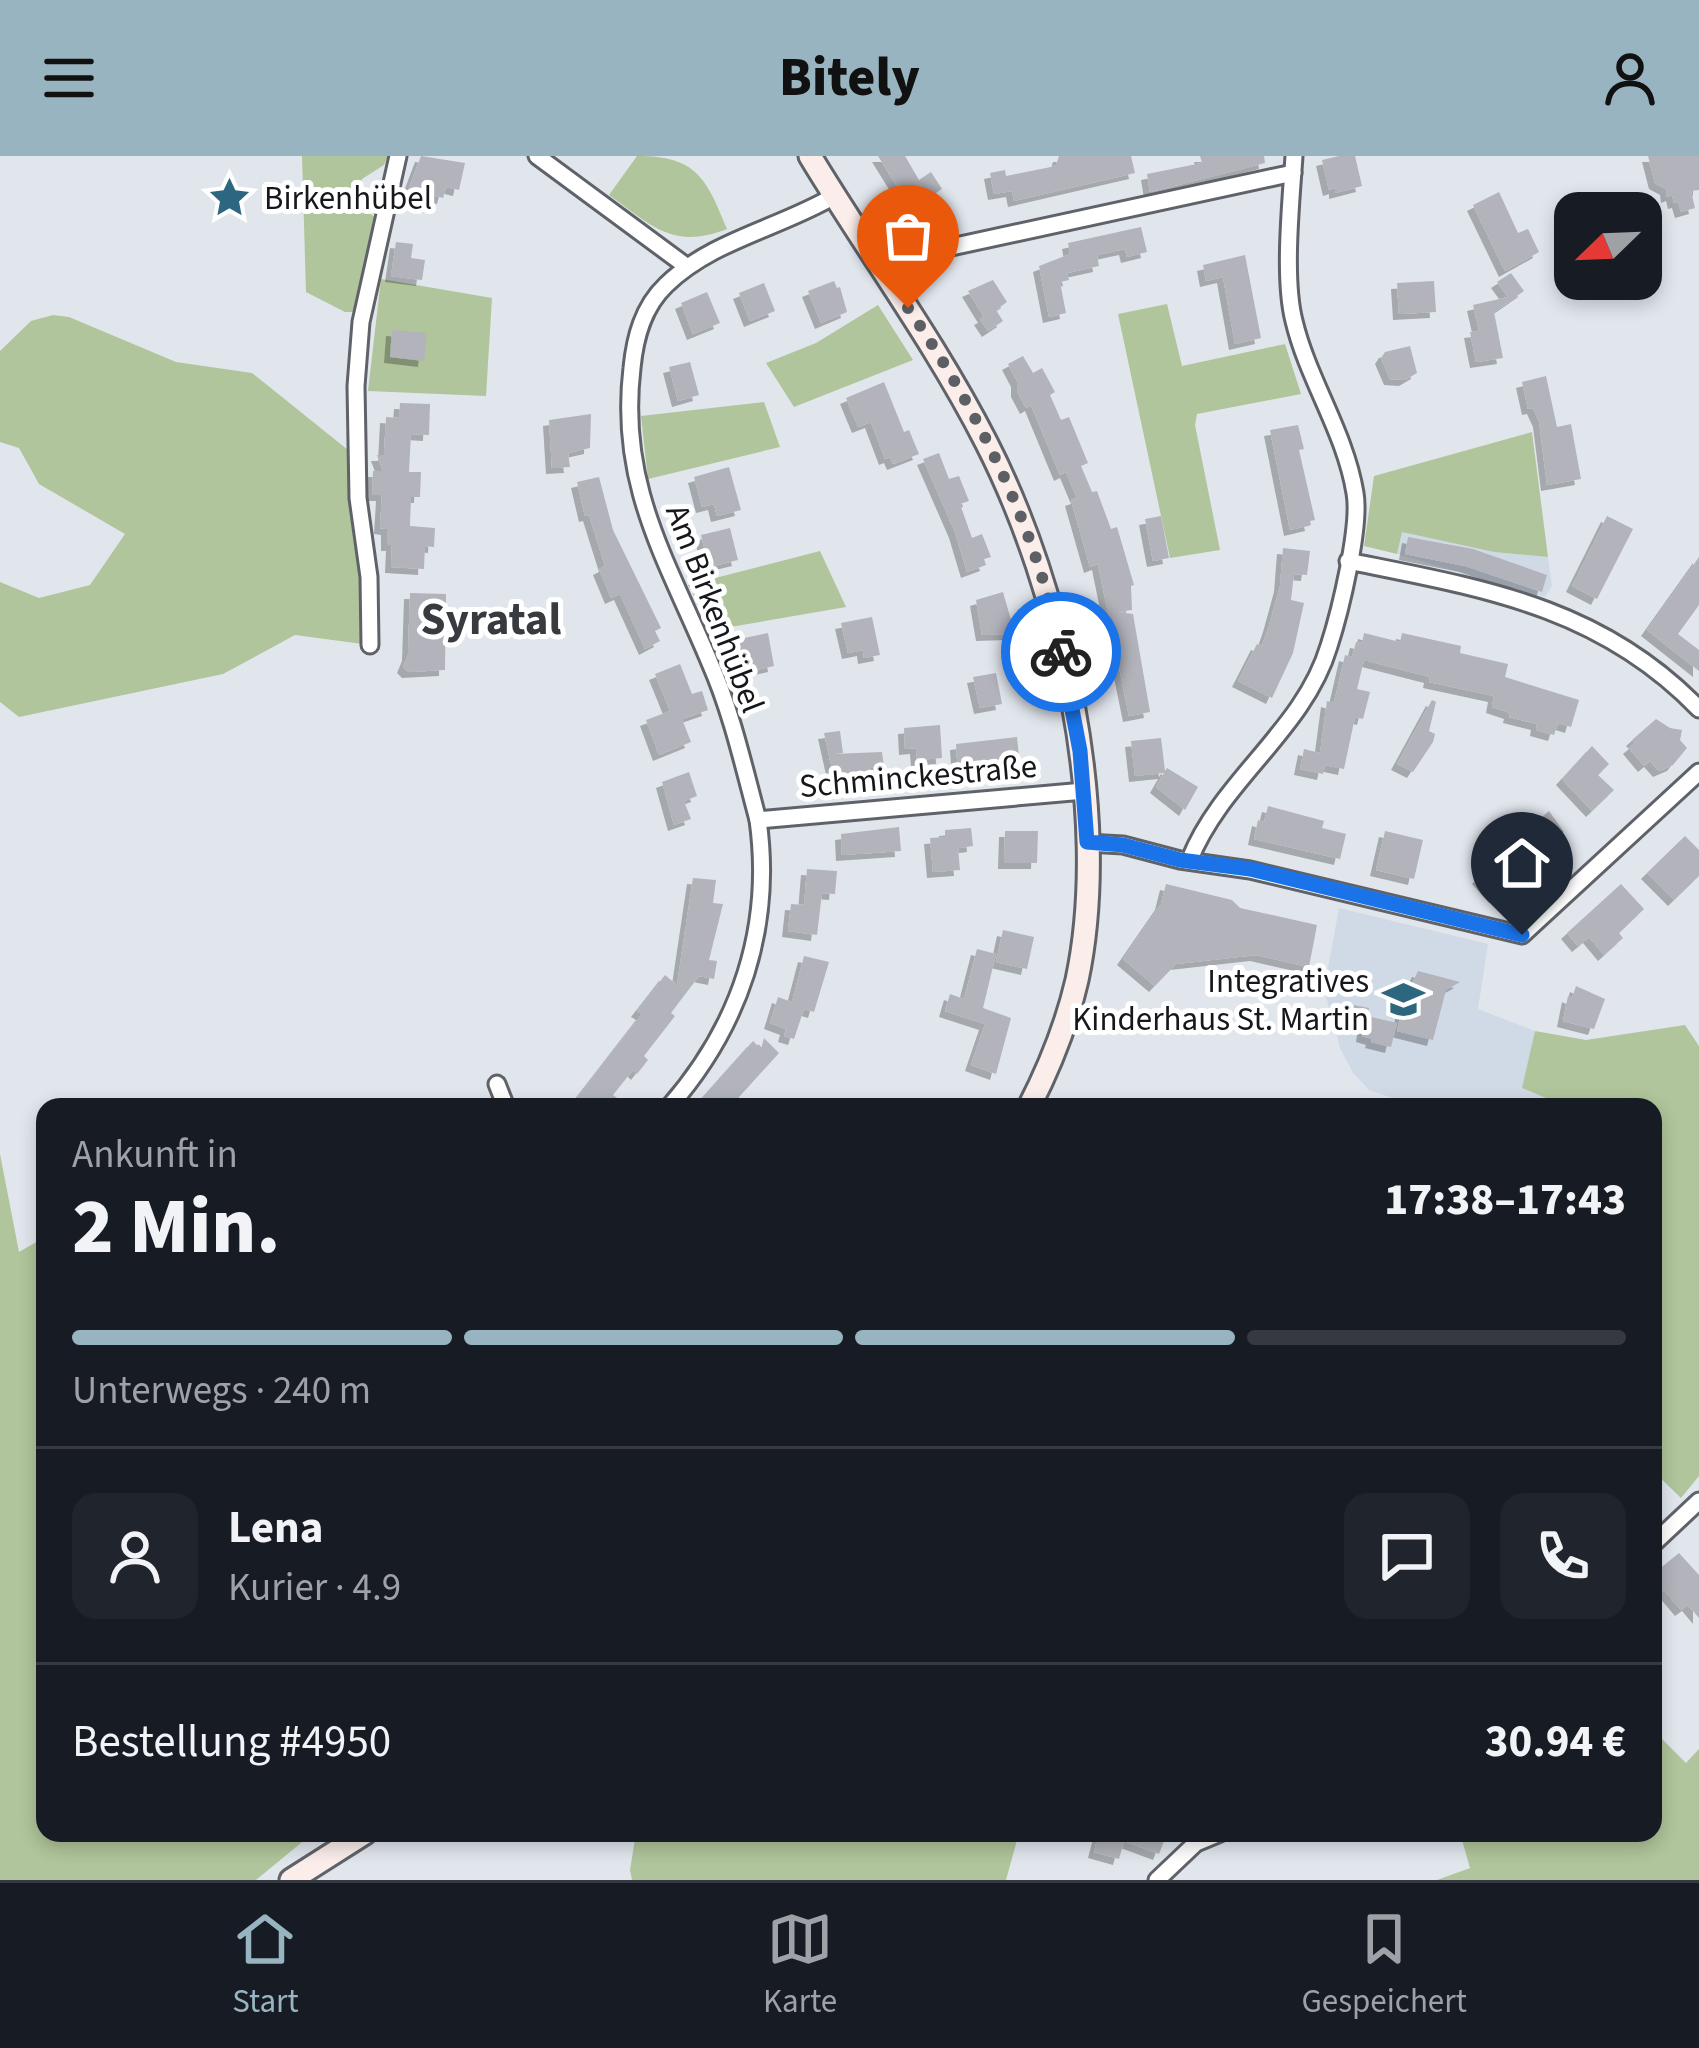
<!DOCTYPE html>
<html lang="de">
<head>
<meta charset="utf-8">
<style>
  :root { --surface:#171b24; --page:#20242c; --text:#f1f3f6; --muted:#9ea1a6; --line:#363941; --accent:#98b4c0 }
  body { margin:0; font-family:"Source Sans 3",sans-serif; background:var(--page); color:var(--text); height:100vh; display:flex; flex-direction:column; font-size:45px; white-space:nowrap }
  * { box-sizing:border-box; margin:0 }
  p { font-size:39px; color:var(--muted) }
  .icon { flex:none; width:66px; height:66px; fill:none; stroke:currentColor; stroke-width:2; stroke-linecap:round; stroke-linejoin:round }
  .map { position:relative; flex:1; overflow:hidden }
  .details { position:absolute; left:36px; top:942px; width:1626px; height:744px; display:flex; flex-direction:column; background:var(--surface); border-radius:24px; box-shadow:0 6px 18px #0003 }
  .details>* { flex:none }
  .needle { width:78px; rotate:247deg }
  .tools { position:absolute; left:1554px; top:36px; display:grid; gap:24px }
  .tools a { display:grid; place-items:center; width:108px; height:108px; border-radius:24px; background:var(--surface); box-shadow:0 6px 18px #0003; font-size:60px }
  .pin { position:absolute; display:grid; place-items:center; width:102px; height:102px; color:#fff; margin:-123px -51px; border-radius:50% 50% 50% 0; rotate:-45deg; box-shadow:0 0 12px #0007 }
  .pin .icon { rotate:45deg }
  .courier { position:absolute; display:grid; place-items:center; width:120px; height:120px; margin:-60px; border:9px solid #1a73e8; border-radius:50%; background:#fff; color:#222; box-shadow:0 3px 15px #0007 }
  .summary em { font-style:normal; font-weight:800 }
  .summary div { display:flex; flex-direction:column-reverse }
  .summary { display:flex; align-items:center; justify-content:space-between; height:204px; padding:0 36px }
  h1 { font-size:78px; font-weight:800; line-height:90px }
  .bar { display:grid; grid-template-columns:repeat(4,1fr); gap:18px 12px; align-content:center; height:144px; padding:0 36px }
  .bar i { height:15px; border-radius:9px; background:var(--line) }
  .bar .selected { background:var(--accent) }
  .bar p { grid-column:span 4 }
  .line { display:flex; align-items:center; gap:30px; padding:0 36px; border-top:3px solid var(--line) }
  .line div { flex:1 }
  .round { display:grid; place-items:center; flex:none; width:126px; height:126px; border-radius:24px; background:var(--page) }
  header { display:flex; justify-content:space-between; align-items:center; height:156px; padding:0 36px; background:var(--accent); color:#111; font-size:54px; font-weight:800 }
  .tab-bar { display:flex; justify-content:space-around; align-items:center; height:168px; border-top:3px solid var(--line); background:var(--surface); font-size:33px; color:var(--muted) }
  .tab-bar a { display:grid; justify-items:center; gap:6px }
  .tab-bar .selected { color:var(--accent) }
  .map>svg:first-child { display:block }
  .built { fill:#d0dae7 }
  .green { fill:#b0c59b }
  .building { fill:#b2b3bb; filter:url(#shadow) }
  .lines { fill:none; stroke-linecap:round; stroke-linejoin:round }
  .street-casing { stroke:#5f6369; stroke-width:21 }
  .secondary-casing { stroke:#5f6369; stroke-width:27 }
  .street { stroke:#fff; stroke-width:15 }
  .secondary { stroke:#fbeeea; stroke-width:21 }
  .done { stroke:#5c5f64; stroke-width:12; stroke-dasharray:0 21.6 }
  .route { stroke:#1a73e8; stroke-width:15 }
  .labels { text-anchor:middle; stroke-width:10; stroke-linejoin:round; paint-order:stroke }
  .poi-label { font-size:33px; fill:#15171a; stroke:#fff; text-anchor:start }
  .street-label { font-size:33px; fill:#15171a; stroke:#fff }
  .district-label { font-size:45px; font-weight:bold; fill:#373b40; stroke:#fff }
</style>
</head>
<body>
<header><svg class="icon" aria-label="menu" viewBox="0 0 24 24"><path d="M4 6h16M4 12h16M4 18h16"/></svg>Bitely<svg class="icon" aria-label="person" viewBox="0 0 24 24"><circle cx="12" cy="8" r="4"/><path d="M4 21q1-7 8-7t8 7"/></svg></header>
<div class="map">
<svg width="1699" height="1724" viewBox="0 0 1699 1724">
  <defs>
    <filter id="shadow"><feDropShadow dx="-6" dy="6" stdDeviation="0" flood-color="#0004"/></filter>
  </defs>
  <rect width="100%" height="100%" fill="#e1e6ed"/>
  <g class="built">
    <polygon points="1402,375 1494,396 1548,401 1552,430 1545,441 1397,398"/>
    <polygon points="1339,752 1488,788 1478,853 1535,875 1523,932 1567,951 1419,951 1369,934 1353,917 1340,892 1324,833"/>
  </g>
  <g class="green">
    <polygon points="302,0 388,0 384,9 362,23 356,47 380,65 359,156 345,156 306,136"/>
    <path d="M637,0c60,0 69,22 90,73 -54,21 -75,-3 -118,-34z"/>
    <polygon points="381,123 492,142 486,240 368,235"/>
    <polygon points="1167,148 1182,210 1285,188 1301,238 1197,258 1195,269 1220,394 1170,402 1118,158"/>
    <polygon points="878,149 913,204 794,251 766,207 816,187"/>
    <polygon points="53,159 69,161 176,206 252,217 358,302 370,489 295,479 223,518 19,561 0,546 0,426 39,442 90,429 125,378 39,328 19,292 0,286 0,195 31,165"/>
    <polygon points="764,246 780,291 648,323 641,260"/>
    <polygon points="1532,276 1548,401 1494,396 1402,376 1397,398 1364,390 1374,320"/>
    <polygon points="820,395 846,451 713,474 688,429"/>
    <polygon points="1685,869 1699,890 1699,1320 1681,1342 1653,1315 1653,951 1567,951 1522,932 1535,875 1586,884"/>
    <polygon points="0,998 19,1096 45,1081 45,1677 313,1677 256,1724 0,1724"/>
    <polygon points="1653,1574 1686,1607 1699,1593 1699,1724 1437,1724 1470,1712 1462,1684 1494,1677 1653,1677"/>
    <polygon points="636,1677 1019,1677 1006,1724 632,1724 630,1714"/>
  </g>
  <g class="building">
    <polygon points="421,0 465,7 459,34 446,31 443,42 432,39 429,51 404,45"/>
    <polygon points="878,0 905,0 919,24 931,16 942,33 936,37 953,65 951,68 929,82"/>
    <polygon points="1059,0 1131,0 1135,17 1014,45 1012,35 994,38 990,17 1005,14 1006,20 1051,11 1056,9"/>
    <polygon points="1200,0 1264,0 1265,7 1150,36 1147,18 1202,7"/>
    <polygon points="1339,0 1355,0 1362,30 1335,37 1335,32 1329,34 1322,4"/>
    <polygon points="1648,0 1699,0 1699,34 1691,35 1695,52 1681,56 1678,46 1674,47 1672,39 1667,41 1666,33 1655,27"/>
    <polygon points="1499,36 1518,77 1528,73 1539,96 1505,115 1473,49"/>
    <polygon points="1141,71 1147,96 1127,101 1125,93 1097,99 1099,110 1067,117 1069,124 1060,126 1066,157 1049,161 1039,110 1070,98 1068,87"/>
    <polygon points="396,86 413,88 411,102 425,104 422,124 391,120"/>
    <polygon points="1245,99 1261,182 1235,188 1223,121 1206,125 1203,109"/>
    <polygon points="1511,117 1524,135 1494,156 1503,202 1476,206 1470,176 1479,175 1473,149 1508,141 1497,126"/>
    <polygon points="993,124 1007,146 996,154 1003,165 988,175 980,163 984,161 968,135"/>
    <polygon points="834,125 837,132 840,131 847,156 821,167 808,135"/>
    <polygon points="1434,125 1436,156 1399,158 1397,127"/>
    <polygon points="764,127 775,155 750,165 739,137"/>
    <polygon points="707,136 720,167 693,178 681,147"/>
    <polygon points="392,174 427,177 424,205 390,201"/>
    <polygon points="1410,190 1417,217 1405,224 1390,223 1381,202 1385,196"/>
    <polygon points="1023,200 1033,217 1042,212 1055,236 1050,239 1061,264 1069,261 1088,307 1081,310 1092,336 1097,335 1111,373 1117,371 1134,429 1131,430 1132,454 1117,456 1133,458 1150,556 1129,560 1098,408 1090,411 1071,344 1077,342 1066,316 1060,319 1031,249 1026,252 1017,235 1017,225 1008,208"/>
    <polygon points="690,206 699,239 678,245 669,211"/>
    <polygon points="1546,220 1557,271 1571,268 1581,323 1547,329 1539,265 1533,252 1528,253 1522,226"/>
    <polygon points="884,226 904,276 909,274 919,298 893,308 890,301 885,303 871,266 858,271 846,242"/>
    <polygon points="400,247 430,248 429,279 411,278 409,316 421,316 420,341 411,341 410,370 435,372 434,391 425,390 424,413 391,411 392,389 387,389 387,373 380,372 382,339 372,339 373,315 383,315 377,299 384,299 386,261 399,262"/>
    <polygon points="591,258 590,292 568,297 570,311 552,312 549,264"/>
    <polygon points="1298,269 1304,293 1299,294 1315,364 1310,365 1311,369 1290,374 1270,274"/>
    <polygon points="939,297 949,323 959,320 969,345 960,348 972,382 982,378 991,401 984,403 986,409 967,416 955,376 923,303"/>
    <polygon points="729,311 741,354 717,360 714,348 702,351 694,321"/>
    <polygon points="599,321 613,374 661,472 655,475 660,485 645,493 620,438 611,442 599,413 605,410 589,359 585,360 577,326"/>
    <polygon points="1161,360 1169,402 1153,405 1145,363"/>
    <polygon points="1607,360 1633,373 1597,443 1572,430"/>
    <polygon points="730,372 738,404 709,411 701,379"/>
    <polygon points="1408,381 1473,393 1547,419 1542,436 1465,410 1405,398"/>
    <polygon points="1283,392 1310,395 1307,419 1294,418 1291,444 1304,447 1293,497 1272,542 1238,525 1257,488 1262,490 1269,470 1280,430"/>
    <polygon points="1699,401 1699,449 1678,478 1699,494 1699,515 1647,474"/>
    <polygon points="1003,436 1015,478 982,479 976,444"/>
    <polygon points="410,437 446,438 445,514 408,516 403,511 408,499"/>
    <polygon points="872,461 880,499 864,502 863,494 848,497 841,467"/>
    <polygon points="768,477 774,510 756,514 756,509 746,511 745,504 734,506 730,485"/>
    <polygon points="1364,477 1400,486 1402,477 1461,490 1460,497 1508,508 1505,521 1579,544 1571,571 1558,567 1554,579 1536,574 1537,568 1509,561 1510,557 1492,551 1494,540 1429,526 1430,521 1364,504 1357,533 1370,536 1363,563 1355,561 1344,613 1325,609 1323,618 1300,613 1304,593 1320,597 1327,545 1334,547 1345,499 1352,501 1356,486 1362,487"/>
    <polygon points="680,508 692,538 702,535 708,554 682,563 691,586 659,599 646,564 670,555 655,518"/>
    <polygon points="996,517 1002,548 980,552 973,521"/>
    <polygon points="1432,544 1436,546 1429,575 1435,578 1433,586 1413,616 1397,608"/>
    <polygon points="1656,563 1670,572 1682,574 1680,584 1687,592 1673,609 1659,615 1650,605 1644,610 1629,592 1635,587 1632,584"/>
    <polygon points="940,569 942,602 917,604 916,592 905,593 904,572"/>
    <polygon points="840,575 843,597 832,598 882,596 884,611 869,612 870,622 835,626 824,577"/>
    <polygon points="1017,581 1020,611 958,617 956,588"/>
    <polygon points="1161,582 1165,615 1167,612 1198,631 1185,654 1156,631 1164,617 1135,620 1131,585"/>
    <polygon points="1592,590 1609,608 1598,619 1614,634 1592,655 1562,623"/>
    <polygon points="689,616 697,640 684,645 691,663 674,669 662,626"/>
    <polygon points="1268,650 1324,665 1322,672 1346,678 1340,703 1254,683 1258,664 1264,666"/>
    <polygon points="1549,655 1564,676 1543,694 1526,675"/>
    <polygon points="899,671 901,695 842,699 841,678"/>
    <polygon points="971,672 973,690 958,692 960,714 933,716 930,682 945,681 945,674"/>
    <polygon points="1005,675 1038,675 1037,707 1004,707"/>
    <polygon points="1385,675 1423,684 1414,723 1376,714"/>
    <polygon points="1685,680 1699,694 1699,720 1674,744 1647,717"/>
    <polygon points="1498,703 1516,721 1495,741 1478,722"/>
    <polygon points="807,713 837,715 835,738 822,737 817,779 788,775 791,748 804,749"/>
    <polygon points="693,722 716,724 713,747 723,748 709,804 717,805 714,823 699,820 671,857 675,860 644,900 648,904 637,918 633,914 613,939 617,942 610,951 570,951 642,858 637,855 665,819 677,829"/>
    <polygon points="1166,728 1232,744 1240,752 1317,769 1309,811 1256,799 1176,808 1155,830 1123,803 1161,748"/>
    <polygon points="1621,728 1644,753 1619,777 1623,782 1604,799 1589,781 1578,790 1567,777"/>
    <polygon points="1003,774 1034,781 1027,813 996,806"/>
    <polygon points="977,793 996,798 983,852 1011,862 996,918 971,909 985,868 945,855 950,838 964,843"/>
    <polygon points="804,800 829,806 814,856 804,853 794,883 784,880 786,873 770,867 778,841 792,846"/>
    <polygon points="1418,815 1460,826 1446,834 1433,884 1397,875 1404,844"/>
    <polygon points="1576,830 1605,843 1594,873 1563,865 1568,840 1572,842"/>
    <polygon points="1354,849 1369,852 1367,860 1397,867 1391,891 1371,886 1372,883 1362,880 1363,873 1349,870"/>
    <polygon points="764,882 779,897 730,951 694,951 753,885 761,893"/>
    <polygon points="1679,1397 1699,1419 1699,1462 1688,1449 1681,1454 1664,1434 1653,1444 1653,1418"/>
    <polygon points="1099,1677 1158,1677 1166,1680 1159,1698 1124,1685 1119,1703 1094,1696"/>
  </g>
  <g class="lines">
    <defs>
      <g id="street">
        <polyline points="537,0 686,110"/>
        <polyline points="881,113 905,101 1293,17"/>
        <path d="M1348,405c133,27 252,45 351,148"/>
        <polyline points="370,489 369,421 358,342 356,230 361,166 398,0"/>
        <polyline points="758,664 1084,635"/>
        <polyline points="1087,687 1123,689 1180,704 1250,714 1522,779 1699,616"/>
        <path d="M1190,703c32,-80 114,-129 139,-213 11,-34 32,-120 26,-153 -10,-61 -47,-113 -61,-172 -11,-43 -3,-119 0,-165"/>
        <polyline points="497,928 506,951"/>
        <path d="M669,951c71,-81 104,-179 89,-287 -14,-52 -26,-107 -48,-157 -43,-103 -92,-178 -78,-295 3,-31 11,-61 34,-83 46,-45 114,-57 168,-89"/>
        <polyline points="1653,1388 1699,1345"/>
        <polyline points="1157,1724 1196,1687 1220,1677"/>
      </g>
      <g id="secondary">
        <path d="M810,0c58,96 125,186 176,286 76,148 126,373 91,538 -10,43 -28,88 -48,127"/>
        <polyline points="291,1724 365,1677"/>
      </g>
    </defs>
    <use href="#street" class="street-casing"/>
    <use href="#secondary" class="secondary-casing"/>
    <use href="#street" class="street"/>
    <use href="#secondary" class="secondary"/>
  </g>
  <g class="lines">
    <path class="done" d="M908,152c70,102 129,221 153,344"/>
    <polyline class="route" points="1061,496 1080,595 1087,686 1123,689 1180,704 1250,713 1522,779"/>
  </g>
  <defs>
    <symbol id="sight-bare" viewBox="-9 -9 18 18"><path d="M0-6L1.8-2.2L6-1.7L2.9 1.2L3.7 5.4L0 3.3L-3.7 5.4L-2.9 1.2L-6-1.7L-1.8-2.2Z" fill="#2c667f" stroke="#fff" stroke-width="2.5" paint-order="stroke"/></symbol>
    <symbol id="school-bare" viewBox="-9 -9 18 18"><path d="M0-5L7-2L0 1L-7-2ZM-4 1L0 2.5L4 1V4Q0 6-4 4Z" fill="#2c667f" stroke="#fff" stroke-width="2.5" paint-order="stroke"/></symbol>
  </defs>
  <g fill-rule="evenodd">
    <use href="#sight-bare" x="200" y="12" width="59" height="59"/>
    <use href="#school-bare" x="1374" y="814" width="59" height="59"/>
  </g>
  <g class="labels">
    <g class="poi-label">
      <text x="264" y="53">Birkenhübel</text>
      <text x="1369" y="836" text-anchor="end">Integratives<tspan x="1369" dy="38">Kinderhaus St. Martin</tspan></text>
    </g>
    <g class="street-label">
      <text transform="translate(716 452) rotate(69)" y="12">Am Birkenhübel</text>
      <text transform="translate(918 619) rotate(-5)" y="12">Schminckestraße</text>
    </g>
    <g class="district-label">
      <text x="491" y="478">Syratal</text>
    </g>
  </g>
</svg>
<div class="tools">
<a><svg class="needle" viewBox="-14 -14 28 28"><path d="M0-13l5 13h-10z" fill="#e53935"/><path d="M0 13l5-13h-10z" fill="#9ea1a6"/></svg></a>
</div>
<div class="pin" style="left:908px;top:152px;background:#ea580c"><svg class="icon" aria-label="bag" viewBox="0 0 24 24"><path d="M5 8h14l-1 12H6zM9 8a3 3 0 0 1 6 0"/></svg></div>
<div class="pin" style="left:1522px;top:779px;background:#1f2937"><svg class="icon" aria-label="home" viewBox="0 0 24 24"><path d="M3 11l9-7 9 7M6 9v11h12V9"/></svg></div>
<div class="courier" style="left:1061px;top:496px"><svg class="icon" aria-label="bike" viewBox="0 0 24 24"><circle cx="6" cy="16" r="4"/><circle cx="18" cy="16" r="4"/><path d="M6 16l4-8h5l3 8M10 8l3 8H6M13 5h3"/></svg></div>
<section class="details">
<div class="summary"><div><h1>2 Min.</h1><p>Ankunft in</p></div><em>17:38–17:43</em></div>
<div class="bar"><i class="selected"></i><i class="selected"></i><i class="selected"></i><i></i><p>Unterwegs · 240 m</p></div>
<div class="line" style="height:216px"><a class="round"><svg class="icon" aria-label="person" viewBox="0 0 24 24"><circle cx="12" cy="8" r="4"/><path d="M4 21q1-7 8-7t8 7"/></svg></a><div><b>Lena</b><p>Kurier · 4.9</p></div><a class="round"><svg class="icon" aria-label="chat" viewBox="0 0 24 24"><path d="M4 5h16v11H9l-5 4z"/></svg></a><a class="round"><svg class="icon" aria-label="phone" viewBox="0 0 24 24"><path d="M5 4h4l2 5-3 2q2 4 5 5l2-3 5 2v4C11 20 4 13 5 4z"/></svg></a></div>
<div class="line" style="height:156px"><div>Bestellung #4950</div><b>30.94 €</b></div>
</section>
</div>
<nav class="tab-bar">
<a class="selected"><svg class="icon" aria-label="home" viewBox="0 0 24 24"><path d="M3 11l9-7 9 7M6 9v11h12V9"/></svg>Start</a>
<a><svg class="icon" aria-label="map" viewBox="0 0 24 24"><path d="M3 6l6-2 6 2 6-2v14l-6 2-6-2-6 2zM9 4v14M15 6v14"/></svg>Karte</a>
<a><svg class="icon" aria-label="saved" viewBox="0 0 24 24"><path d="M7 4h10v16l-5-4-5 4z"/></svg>Gespeichert</a>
</nav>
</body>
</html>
